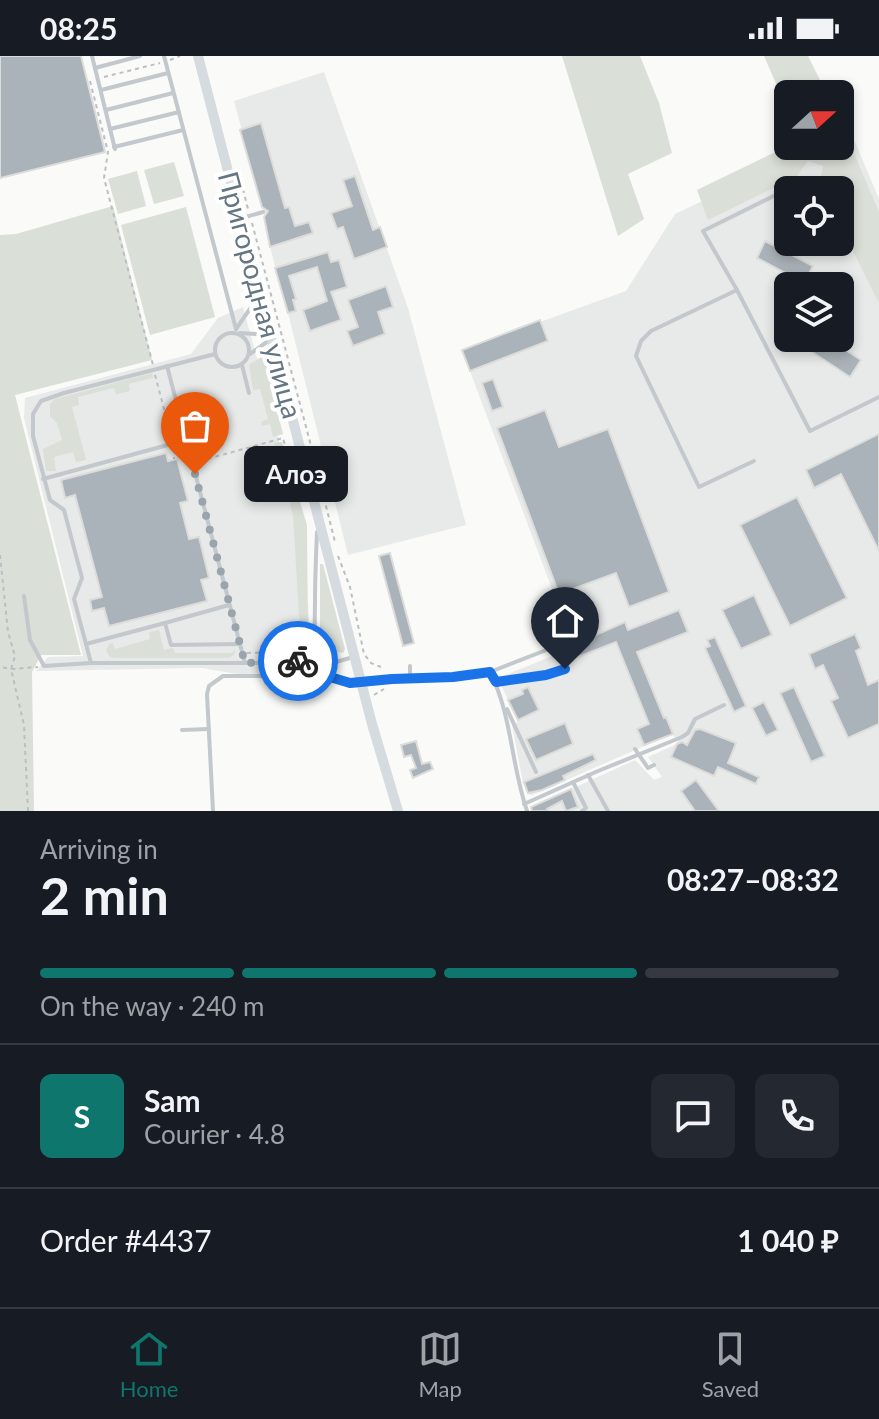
<!DOCTYPE html>
<html lang="en">
<head>
<meta charset="utf-8">
<style>
  :root { --surface:#171b24; --page:#242831; --text:#f1f3f6; --muted:#9ea1a6; --line:#363941; --accent:#0f766e }
  body { margin:0; font-family:Lato,sans-serif; background:var(--page); color:var(--text); height:100vh; display:flex; flex-direction:column; font-size:30px; white-space:nowrap }
  * { box-sizing:border-box; margin:0 }
  p { font-size:26px; color:var(--muted) }
  .icon { flex:none; width:44px; height:44px; fill:none; stroke:currentColor; stroke-width:2; stroke-linecap:round; stroke-linejoin:round }
  .map { position:relative; height:755px; overflow:hidden }
  .drawer { display:flex; flex-direction:column; background:var(--surface); flex:1 }
  .drawer>* { flex:none }
  .needle { width:52px; rotate:69deg }
  .fabs { position:absolute; left:774px; top:24px; display:grid; gap:16px }
  .fabs a { display:grid; place-items:center; width:80px; height:80px; border-radius:12px; background:var(--surface); box-shadow:0 4px 12px #0003; font-size:40px }
  .pin { position:absolute; display:grid; place-items:center; width:68px; height:68px; color:#fff; margin:-82px -34px; border-radius:50% 50% 50% 0; rotate:-45deg; box-shadow:0 0 8px #0007 }
  .pin .icon { rotate:45deg }
  .courier { position:absolute; display:grid; place-items:center; width:80px; height:80px; margin:-40px; border:6px solid #1a73e8; border-radius:50%; background:#fff; color:#222; box-shadow:0 2px 10px #0007 }
  .bubble { position:absolute; height:56px; border-radius:12px; background:var(--surface); box-shadow:0 4px 12px #0003; font-size:26px; font-weight:700; line-height:56px; text-align:center }
  .summary em { font-style:normal; font-weight:700 }
  .summary div { display:flex; flex-direction:column-reverse }
  .summary { display:flex; align-items:center; justify-content:space-between; height:136px; padding:0 40px }
  h1 { font-size:52px; font-weight:700; line-height:60px }
  .bar { display:grid; grid-template-columns:repeat(4,1fr); gap:12px 8px; align-content:center; height:96px; padding:0 40px }
  .bar i { height:10px; border-radius:6px; background:var(--line) }
  .bar .active { background:var(--accent) }
  .bar p { grid-column:span 4 }
  .line { display:flex; align-items:center; gap:20px; padding:0 40px; border-top:2px solid var(--line) }
  .line div { flex:1 }
  .round { display:grid; place-items:center; flex:none; width:84px; height:84px; border-radius:12px; background:var(--page) }
  .status { display:flex; justify-content:space-between; align-items:center; height:56px; padding:0 40px; background:var(--surface); direction:ltr }
  .status svg { height:22px; fill:currentColor }
  .dock { display:flex; justify-content:space-around; align-items:center; height:112px; border-top:2px solid var(--line); background:var(--surface); font-size:22px; color:var(--muted) }
  .dock a { display:grid; justify-items:center; gap:4px }
  .dock .active { color:var(--accent) }
  .map>svg:first-child { display:block }
  .built { fill:#e8e9e9; fill-rule:evenodd }
  .green { fill:#dadfd7 }
  .building { fill:#aab3b9; stroke:#dcdcda; stroke-width:2 }
  .lines { fill:none; stroke-linecap:round; stroke-linejoin:round }
  .path { stroke:#bbbfc2; stroke-width:2; stroke-dasharray:4 4; stroke-linecap:butt }
  .lane { stroke:#c3c8cc; stroke-width:4 }
  .secondary { stroke:#d6dbdf; stroke-width:10 }
  .done { stroke:#99a4ac; stroke-width:8; stroke-dasharray:0 14.4 }
  .route { stroke:#1a73e8; stroke-width:10 }
  .labels { text-anchor:middle; stroke-width:8; stroke-linejoin:round; paint-order:stroke }
  .street-label { font-size:28px; fill:#657683; stroke:#fff }
</style>
</head>
<body>
<div class="status"><b>08:25</b><svg viewBox="0 0 49 12"><path d="M0 12V9h3v3zM5 12V6h3v6zM10 12V3h3v9zM15 12V0h3v12zM26 1h20v11H26zM47 4h2v5h-2z"/></svg></div>
<div class="map">
<svg width="879" height="755" viewBox="0 0 879 755">
  <rect width="100%" height="100%" fill="#fafaf8"/>
  <g class="built">
    <polygon points="324,16 408,252 466,469 348,499 288,257 267,180 270,178 234,45"/>
    <path d="M850,74l29,69v612h-345l-2,-4 103,-47 19,20 8,-3 -14,-20 29,-13 1,-3 -6,-7 -140,61 -4,-1 -5,-11 -11,-58 6,-3 -20,-44 76,-31 -112,-297 164,-59 49,-77 142,-68h23v-11zM788,134h52v52h-52zM788,230h52v52h-52z"/>
    <polygon points="243,251 304,479 313,631 202,612 36,615 48,601 83,600 24,362 25,342 191,298 218,262"/>
  </g>
  <g class="green">
    <polygon points="562,0 640,0 659,47 672,97 628,118 644,163 618,180"/>
    <polygon points="764,0 808,0 827,38 788,38 788,55"/>
    <polygon points="840,65 879,156 879,247 840,169 840,134 822,134 819,128 823,110 808,105 796,121 708,164 697,134 788,90 840,90"/>
    <polygon points="174,106 184,140 154,148 144,114"/>
    <polygon points="137,115 146,150 118,158 108,123"/>
    <polygon points="113,150 152,304 15,339 81,599 41,599 32,616 34,755 0,755 0,179 16,178"/>
    <polygon points="186,151 215,261 150,279 121,169"/>
    <polygon points="261,301 265,304 283,378 273,381 270,368 262,370 261,366 268,363 260,333 253,334 249,309"/>
    <polygon points="152,317 153,322 129,328 130,335 116,338 114,332 78,341 79,349 72,351 86,404 76,406 73,396 54,401 56,415 46,415 43,393 62,384 57,367 50,360 50,348 55,343"/>
    <polygon points="282,386 307,469 308,591 305,594 258,594 283,587 283,581 300,576 293,459 277,399 270,400 268,396 276,394 274,387"/>
    <polygon points="320,508 323,508 345,593 343,597 323,593 320,585"/>
    <polygon points="159,574 164,594 173,592 175,597 232,597 235,593 235,597 230,602 114,602 110,601 106,595 109,588 113,587 115,593 150,583 149,576"/>
  </g>
  <g class="building">
    <polygon points="0,0 81,0 105,96 0,122"/>
    <polygon points="261,67 285,152 289,151 295,170 309,166 313,177 270,191 264,161 268,155 262,151 240,74"/>
    <polygon points="355,120 373,174 380,171 387,191 354,203 343,171 337,173 331,157 352,150 343,124"/>
    <polygon points="765,185 813,210 804,227 757,202"/>
    <polygon points="328,196 331,206 339,204 347,231 331,236 341,264 310,275 303,254 327,245 317,211 289,220 296,243 293,244 296,255 288,257 275,212"/>
    <polygon points="386,230 393,251 378,256 385,278 353,290 347,275 358,271 348,244"/>
    <polygon points="540,264 548,285 470,315 462,294"/>
    <polygon points="816,282 827,282 861,304 850,321 809,294"/>
    <polygon points="493,323 503,351 492,355 482,327"/>
    <polygon points="545,354 559,391 608,373 669,536 629,551 616,517 559,538 497,372"/>
    <polygon points="879,378 879,495 841,418 814,432 806,414"/>
    <polygon points="166,397 168,405 177,403 188,445 180,447 189,483 199,481 209,522 201,524 207,545 109,570 104,552 92,555 90,544 102,541 75,439 65,442 61,424"/>
    <polygon points="797,441 847,542 790,570 740,469"/>
    <polygon points="390,497 414,587 403,590 379,500"/>
    <polygon points="754,539 772,579 741,593 722,554"/>
    <polygon points="679,554 688,576 637,596 664,662 666,661 673,678 644,689 637,673 649,668 616,586 578,601 573,589 625,566 628,574"/>
    <polygon points="855,578 861,592 856,595 868,629 879,624 879,668 848,682 831,645 838,642 823,609 815,613 809,598"/>
    <polygon points="715,581 746,650 734,656 705,592 710,590 707,584"/>
    <polygon points="528,631 539,654 518,664 508,644 523,638 522,634"/>
    <polygon points="794,631 825,700 811,706 780,637"/>
    <polygon points="764,646 778,674 766,680 752,652"/>
    <polygon points="565,667 573,688 536,704 526,683"/>
    <polygon points="700,673 736,687 728,707 759,721 756,728 718,711 714,720 671,701 677,688 682,686 687,689 695,674"/>
    <polygon points="416,685 422,708 430,706 433,713 413,722 410,714 416,712 411,699 404,701 401,689"/>
    <polygon points="593,698 596,704 563,720 565,724 542,734 528,737 524,726"/>
    <polygon points="696,724 719,755 695,755 681,735"/>
    <polygon points="571,733 578,751 566,755 562,745 547,753 548,755 532,755 531,751"/>
  </g>
  <g class="lines">
    <g class="path">
      <polyline points="170,4 180,0"/>
      <polyline points="104,21 160,7"/>
      <polyline points="90,25 108,96 104,122 153,309"/>
      <polyline points="243,133 248,153"/>
      <polyline points="252,167 319,420"/>
      <polyline points="155,319 172,383"/>
      <polyline points="174,393 174,403"/>
      <polyline points="200,405 283,382 293,419"/>
      <polyline points="322,434 335,486"/>
      <polyline points="0,499 8,576 15,600 11,613 0,611"/>
      <polyline points="338,500 350,531 364,598 371,607 381,611"/>
      <polyline points="247,597 301,595"/>
      <polyline points="374,639 384,633"/>
      <polyline points="28,755 24,669 11,613 38,611"/>
    </g>
    <g class="lane">
      <polyline points="92,0 115,93"/>
      <polyline points="164,0 236,273"/>
      <polyline points="95,12 140,0"/>
      <polyline points="101,34 168,17"/>
      <polyline points="106,54 173,37"/>
      <polyline points="110,73 179,56"/>
      <polyline points="114,91 183,74"/>
      <polyline points="808,123 703,175 737,234 810,375 879,341"/>
      <polyline points="242,162 263,156"/>
      <polyline points="737,234 651,275 641,285 636,300 699,431 754,405"/>
      <polyline points="236,273 258,241"/>
      <circle cx="232" cy="294" r="17"/>
      <polyline points="240,277 270,279"/>
      <polyline points="250,298 271,283"/>
      <polyline points="242,309 249,337"/>
      <polyline points="167,310 245,607"/>
      <polyline points="43,423 186,384"/>
      <polyline points="312,428 330,425"/>
      <path d="M317,476c-1,23 -2,46 -2,69 0,30 -6,77 35,82l125,-8 15,-3 82,-32"/>
      <polyline points="24,540 30,584 44,610 91,607 333,607 353,601"/>
      <polyline points="229,549 165,567 171,589 239,588"/>
      <polyline points="165,567 86,588 74,543 82,522 64,454 50,444 33,380 33,358 41,345 64,337 215,298"/>
      <polyline points="86,588 91,607"/>
      <path d="M490,616c22,43 21,93 37,139"/>
      <polyline points="410,622 410,610"/>
      <polyline points="496,626 546,619 565,613"/>
      <polyline points="507,653 536,716"/>
      <polyline points="182,674 209,673"/>
      <polyline points="635,693 648,712 654,709"/>
      <polyline points="588,719 608,755"/>
      <polyline points="573,726 586,752 582,755"/>
      <polyline points="524,748 598,715 682,681 688,677 695,663 724,649"/>
      <polyline points="213,755 207,638 209,630 223,620 301,620 310,616 320,606"/>
    </g>
    <polyline class="secondary" points="198,0 372,668 398,755"/>
  </g>
  <g class="lines">
    <polyline class="done" points="195,418 245,607 298,605"/>
    <polyline class="route" points="298,605 320,606 330,621 350,627 392,623 453,621 490,616 496,626 546,619 565,613"/>
  </g>
  <g class="labels">
    <g class="street-label">
      <text transform="translate(260 239) rotate(75)" y="10">Пригородная улица</text>
    </g>
  </g>
</svg>
<div class="fabs">
<a><svg class="needle" viewBox="-14 -14 28 28"><path d="M0-13l5 13h-10z" fill="#e53935"/><path d="M0 13l5-13h-10z" fill="#9ea1a6"/></svg></a>
<a><svg class="icon" aria-label="locate" viewBox="0 0 24 24"><circle cx="12" cy="12" r="6"/><path d="M12 2v4M12 18v4M2 12h4M18 12h4"/></svg></a>
<a><svg class="icon" aria-label="layers" viewBox="0 0 24 24"><path d="M12 4l9 5-9 5-9-5zM3 14l9 5 9-5"/></svg></a>
</div>
<div class="pin" style="left:195px;top:418px;background:#ea580c"><svg class="icon" aria-label="bag" viewBox="0 0 24 24"><path d="M5 8h14l-1 12H6zM9 8a3 3 0 0 1 6 0"/></svg></div>
<div class="pin" style="left:565px;top:613px;background:#1f2937"><svg class="icon" aria-label="home" viewBox="0 0 24 24"><path d="M3 11l9-7 9 7M6 9v11h12V9"/></svg></div>
<div class="courier" style="left:298px;top:605px"><svg class="icon" aria-label="bike" viewBox="0 0 24 24"><circle cx="6" cy="16" r="4"/><circle cx="18" cy="16" r="4"/><path d="M6 16l4-8h5l3 8M10 8l3 8H6M13 5h3"/></svg></div>
<div class="bubble" style="left:244px;top:390px;width:104px">Алоэ</div>
</div>
<section class="drawer">
<div class="summary"><div><h1>2 min</h1><p>Arriving in</p></div><em>08:27–08:32</em></div>
<div class="bar"><i class="active"></i><i class="active"></i><i class="active"></i><i></i><p>On the way · 240 m</p></div>
<div class="line" style="height:144px"><b class="round" style="background:var(--accent);color:#fff">S</b><div><b>Sam</b><p>Courier · 4.8</p></div><a class="round"><svg class="icon" aria-label="chat" viewBox="0 0 24 24"><path d="M4 5h16v11H9l-5 4z"/></svg></a><a class="round"><svg class="icon" aria-label="phone" viewBox="0 0 24 24"><path d="M5 4h4l2 5-3 2q2 4 5 5l2-3 5 2v4C11 20 4 13 5 4z"/></svg></a></div>
<div class="line" style="height:104px"><div>Order #4437</div><b>1 040 ₽</b></div>
</section>
<nav class="dock">
<a class="active"><svg class="icon" aria-label="home" viewBox="0 0 24 24"><path d="M3 11l9-7 9 7M6 9v11h12V9"/></svg>Home</a>
<a><svg class="icon" aria-label="map" viewBox="0 0 24 24"><path d="M3 6l6-2 6 2 6-2v14l-6 2-6-2-6 2zM9 4v14M15 6v14"/></svg>Map</a>
<a><svg class="icon" aria-label="saved" viewBox="0 0 24 24"><path d="M7 4h10v16l-5-4-5 4z"/></svg>Saved</a>
</nav>
</body>
</html>
